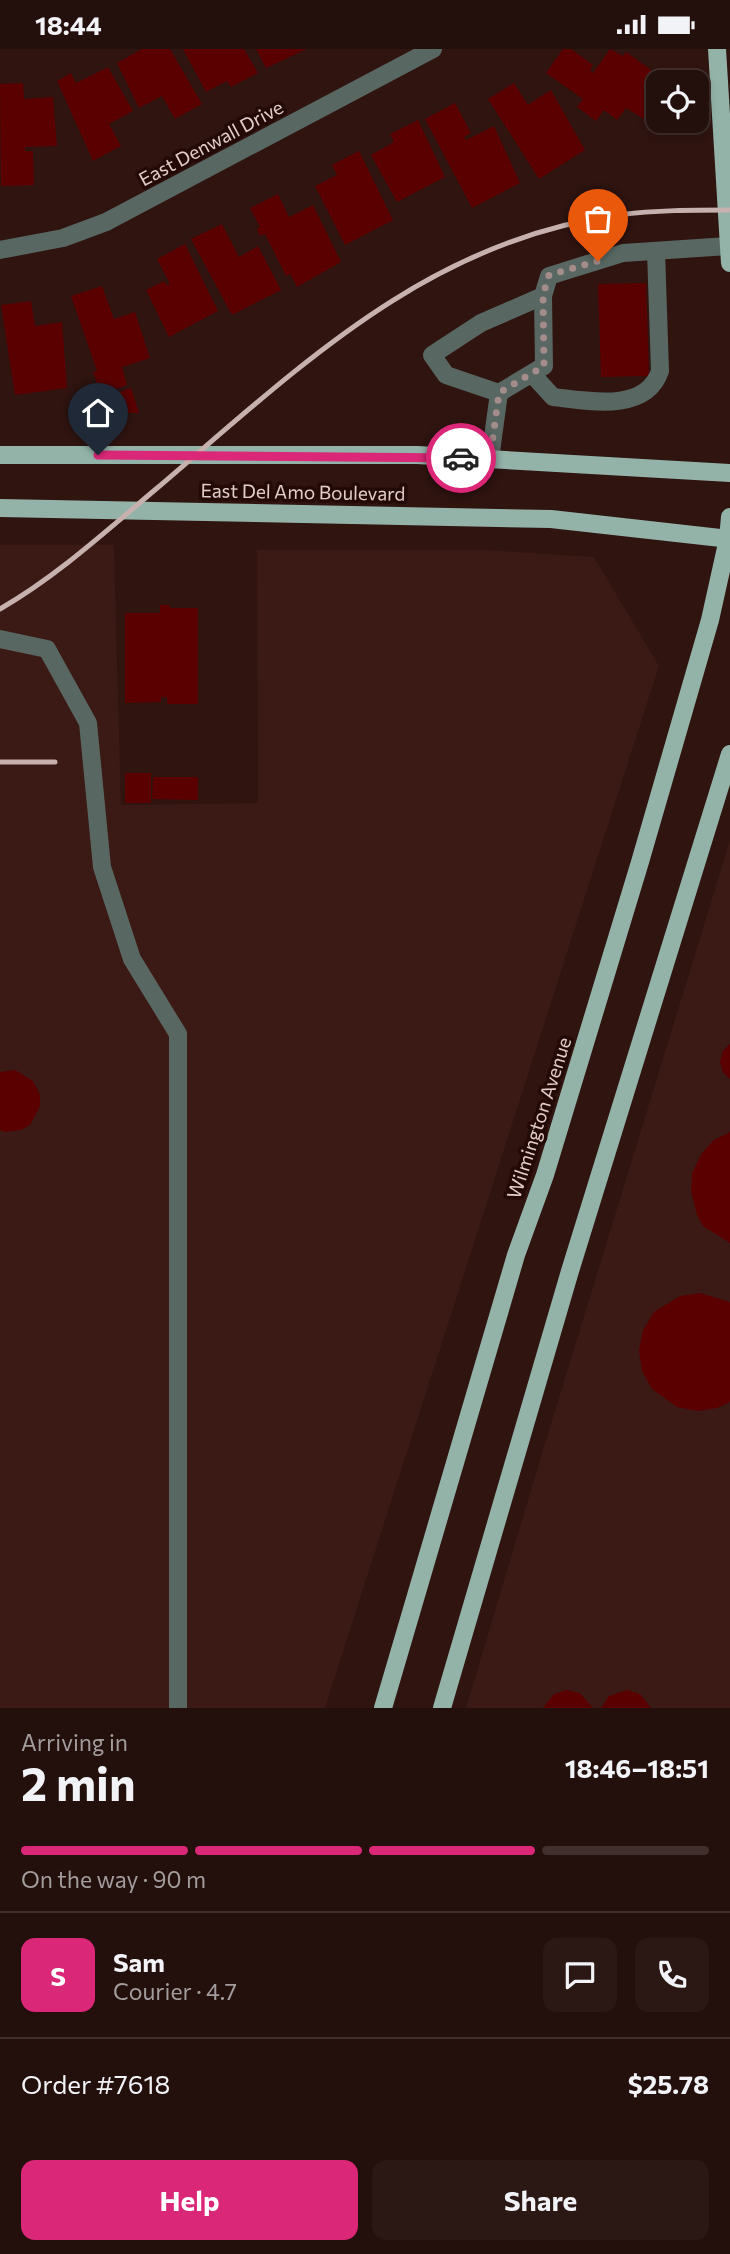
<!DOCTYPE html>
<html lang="en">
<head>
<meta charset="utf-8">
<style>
  :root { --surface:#230f0c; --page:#2b1815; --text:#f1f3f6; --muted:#a39c9d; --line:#402f2d; --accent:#db2777 }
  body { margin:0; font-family:Commissioner,sans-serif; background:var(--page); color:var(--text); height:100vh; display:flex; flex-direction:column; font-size:26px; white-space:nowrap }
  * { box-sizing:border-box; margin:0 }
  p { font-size:23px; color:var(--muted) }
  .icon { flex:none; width:38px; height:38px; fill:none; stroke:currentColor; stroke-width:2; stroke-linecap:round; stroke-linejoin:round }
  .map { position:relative; height:1659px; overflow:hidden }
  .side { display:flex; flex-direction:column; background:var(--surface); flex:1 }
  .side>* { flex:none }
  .fabs { position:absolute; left:646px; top:21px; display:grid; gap:14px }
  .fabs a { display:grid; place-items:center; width:63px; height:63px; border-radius:14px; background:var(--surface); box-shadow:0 4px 10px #0003,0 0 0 2px var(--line); font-size:35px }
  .pin { position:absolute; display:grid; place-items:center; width:60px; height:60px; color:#fff; margin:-72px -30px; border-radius:50% 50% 50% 0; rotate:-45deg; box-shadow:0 0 7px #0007 }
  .pin .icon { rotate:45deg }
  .courier { position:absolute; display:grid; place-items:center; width:70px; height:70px; margin:-35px; border:5px solid #db2777; border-radius:50%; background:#fff; color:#222; box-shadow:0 2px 9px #0007 }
  .overview em { font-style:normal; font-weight:700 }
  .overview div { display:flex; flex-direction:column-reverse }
  .overview { display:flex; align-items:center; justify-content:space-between; height:119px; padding:0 21px }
  h1 { font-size:46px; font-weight:700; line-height:52px }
  .bar { display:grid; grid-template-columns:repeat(4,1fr); gap:10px 7px; align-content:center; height:84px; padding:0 21px }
  .bar i { height:9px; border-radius:5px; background:var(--line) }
  .bar .active { background:var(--accent) }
  .bar p { grid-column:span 4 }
  .line { display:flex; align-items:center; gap:18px; padding:0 21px; border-top:2px solid var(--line) }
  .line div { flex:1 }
  .round { display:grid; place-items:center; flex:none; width:74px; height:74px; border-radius:14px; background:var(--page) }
  .button { display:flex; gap:14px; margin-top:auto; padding:14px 21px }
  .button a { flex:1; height:80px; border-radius:14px; background:var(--accent); color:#fff; font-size:28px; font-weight:700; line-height:80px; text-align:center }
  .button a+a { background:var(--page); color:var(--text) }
  .status { display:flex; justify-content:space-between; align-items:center; height:49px; padding:0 35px; background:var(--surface); direction:ltr }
  .status svg { height:19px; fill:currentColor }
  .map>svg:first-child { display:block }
  .built { fill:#3b1914 }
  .building { fill:#5b0000 }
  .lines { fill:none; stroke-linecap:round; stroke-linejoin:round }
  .minor { stroke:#586762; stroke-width:18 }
  .major { stroke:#93b3a9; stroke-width:18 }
  .rail { stroke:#c6b1ae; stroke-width:5 }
  .done { stroke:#a38c89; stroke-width:7; stroke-dasharray:0 12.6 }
  .route { stroke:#db2777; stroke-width:9 }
  .labels { text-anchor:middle; stroke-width:7; stroke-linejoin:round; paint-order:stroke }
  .street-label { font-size:19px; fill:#e1cdca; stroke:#240a07 }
</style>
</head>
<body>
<div class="status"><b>18:44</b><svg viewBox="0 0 49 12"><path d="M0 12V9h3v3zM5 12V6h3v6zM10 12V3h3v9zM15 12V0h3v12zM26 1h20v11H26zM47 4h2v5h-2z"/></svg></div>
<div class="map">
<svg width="730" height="1659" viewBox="0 0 730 1659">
  <rect width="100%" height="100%" fill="#2f1410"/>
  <g class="built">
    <polygon points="0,496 114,496 121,756 258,754 257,501 486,501 594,508 659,617 325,1659 0,1659"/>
    <polygon points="730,791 730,1659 466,1659 542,1404"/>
  </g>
  <g class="building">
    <polygon points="142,0 170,0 202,55 175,70 162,47 139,59 117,14"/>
    <polygon points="183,0 244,0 258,24 231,38 227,32 206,43"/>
    <polygon points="256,0 307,0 266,19"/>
    <polygon points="563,0 571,0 593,16 590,21 593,24 610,0 623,7 626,3 668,33 658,33 658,72 674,72 666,83 626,59 617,71 604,61 596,72 577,58 583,50 546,24"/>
    <polygon points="108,18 133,62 109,75 121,97 93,112 57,32 71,24 76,34"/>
    <polygon points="23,34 24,50 53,48 57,97 25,98 25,102 33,102 34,136 1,137 0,35"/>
    <polygon points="514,34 528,56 551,41 585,101 539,130 488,50"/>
    <polygon points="455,54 471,84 464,88 466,91 494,77 520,134 472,159 425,70"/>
    <polygon points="418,71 445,128 397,153 371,106 394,93 390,85"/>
    <polygon points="359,102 393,171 345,196 315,137 337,126 332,116"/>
    <polygon points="278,145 289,168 313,156 341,213 297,238 290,225 286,227 265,185 260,187 257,180 260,178 250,159"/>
    <polygon points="222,175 239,208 258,197 281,241 232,266 191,190"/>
    <polygon points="185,195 218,262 169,288 146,241 164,232 167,236 170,235 157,210"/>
    <polygon points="646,234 649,327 601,328 598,235"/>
    <polygon points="102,237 114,270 135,263 150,309 122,318 127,336 101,345 93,323 97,322 71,247"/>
    <polygon points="31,252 35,277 62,273 67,339 15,346 1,256"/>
    <polygon points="131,339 139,364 92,363 89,354"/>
    <polygon points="160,556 170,556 170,559 198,559 198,655 167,655 167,648 161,648 161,653 125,654 125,564 160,564"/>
    <rect x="125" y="724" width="26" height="30"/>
    <polygon points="153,728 198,728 198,751 152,750"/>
    <polygon points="730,995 730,1030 723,1023 720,1013 723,1002"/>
    <polygon points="15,1021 33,1032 40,1046 40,1057 30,1076 21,1081 5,1083 0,1081 0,1023"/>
    <polygon points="730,1083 730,1194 703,1177 697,1166 691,1142 692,1124 702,1104 714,1091"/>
    <polygon points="700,1244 730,1253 730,1353 717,1359 697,1362 677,1358 652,1340 642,1322 639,1301 643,1281 654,1263 680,1247"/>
    <polygon points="567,1641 580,1644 593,1659 543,1659 554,1645"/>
    <polygon points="627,1641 640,1645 651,1659 601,1659 609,1647"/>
  </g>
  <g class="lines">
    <g class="minor">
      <polyline points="0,201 63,189 106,173 433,0"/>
      <path d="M532,325l21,23c35,4 93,16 107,-26l-4,-120"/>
      <polyline points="499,344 544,317 543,246"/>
      <polyline points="490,410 499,344 446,326 432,306 481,274 543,247 549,227 623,204 728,197"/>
      <polyline points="0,590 47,600 88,674 102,818 132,910 178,985 178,1659"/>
    </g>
    <g class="major">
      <polyline points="717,0 730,214"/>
      <polyline points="0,406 417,406 730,424"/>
      <polyline points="0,459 551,470 730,490"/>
      <polyline points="383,1659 516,1206 545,1126 640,813 710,571 728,490 730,468"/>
      <polyline points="442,1659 570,1222 730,705"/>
    </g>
    <g class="rail">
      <path d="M0,560c57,-33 105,-77 156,-120 140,-119 271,-249 463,-274 37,-5 74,-5 111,-5"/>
      <polyline points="0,713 55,713"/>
    </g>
  </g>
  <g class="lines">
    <polyline class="done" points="461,409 490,410 499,344 544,317 543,246 549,226 598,212"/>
    <polyline class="route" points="98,406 461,409"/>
  </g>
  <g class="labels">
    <g class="street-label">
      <text transform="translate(211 94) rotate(-28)" y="7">East Denwall Drive</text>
      <text transform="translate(303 443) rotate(1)" y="7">East Del Amo Boulevard</text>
      <text transform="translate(539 1069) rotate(-72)" y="7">Wilmington Avenue</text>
    </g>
  </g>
</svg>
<div class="fabs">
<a><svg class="icon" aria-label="locate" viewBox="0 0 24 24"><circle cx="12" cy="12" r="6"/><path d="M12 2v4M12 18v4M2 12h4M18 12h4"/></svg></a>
</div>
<div class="pin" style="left:598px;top:212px;background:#ea580c"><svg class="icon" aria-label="bag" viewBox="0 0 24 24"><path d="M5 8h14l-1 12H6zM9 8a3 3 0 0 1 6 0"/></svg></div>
<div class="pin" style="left:98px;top:406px;background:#1f2937"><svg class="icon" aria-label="home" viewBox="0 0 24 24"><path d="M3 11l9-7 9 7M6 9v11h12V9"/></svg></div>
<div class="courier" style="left:461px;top:409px"><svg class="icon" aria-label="car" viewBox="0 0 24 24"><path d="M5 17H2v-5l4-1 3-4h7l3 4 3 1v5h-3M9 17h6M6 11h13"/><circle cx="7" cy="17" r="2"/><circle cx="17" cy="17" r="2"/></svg></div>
</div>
<section class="side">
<div class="overview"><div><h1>2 min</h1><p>Arriving in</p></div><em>18:46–18:51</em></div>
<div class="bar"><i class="active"></i><i class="active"></i><i class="active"></i><i></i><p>On the way · 90 m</p></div>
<div class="line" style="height:126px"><b class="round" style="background:var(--accent);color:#fff">S</b><div><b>Sam</b><p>Courier · 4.7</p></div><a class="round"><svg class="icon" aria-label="chat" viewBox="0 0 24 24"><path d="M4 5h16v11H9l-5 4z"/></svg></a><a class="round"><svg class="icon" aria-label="phone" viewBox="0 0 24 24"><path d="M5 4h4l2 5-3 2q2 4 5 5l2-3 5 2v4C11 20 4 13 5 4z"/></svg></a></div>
<div class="line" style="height:91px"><div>Order #7618</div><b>$25.78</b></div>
<div class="button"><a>Help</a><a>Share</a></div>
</section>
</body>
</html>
